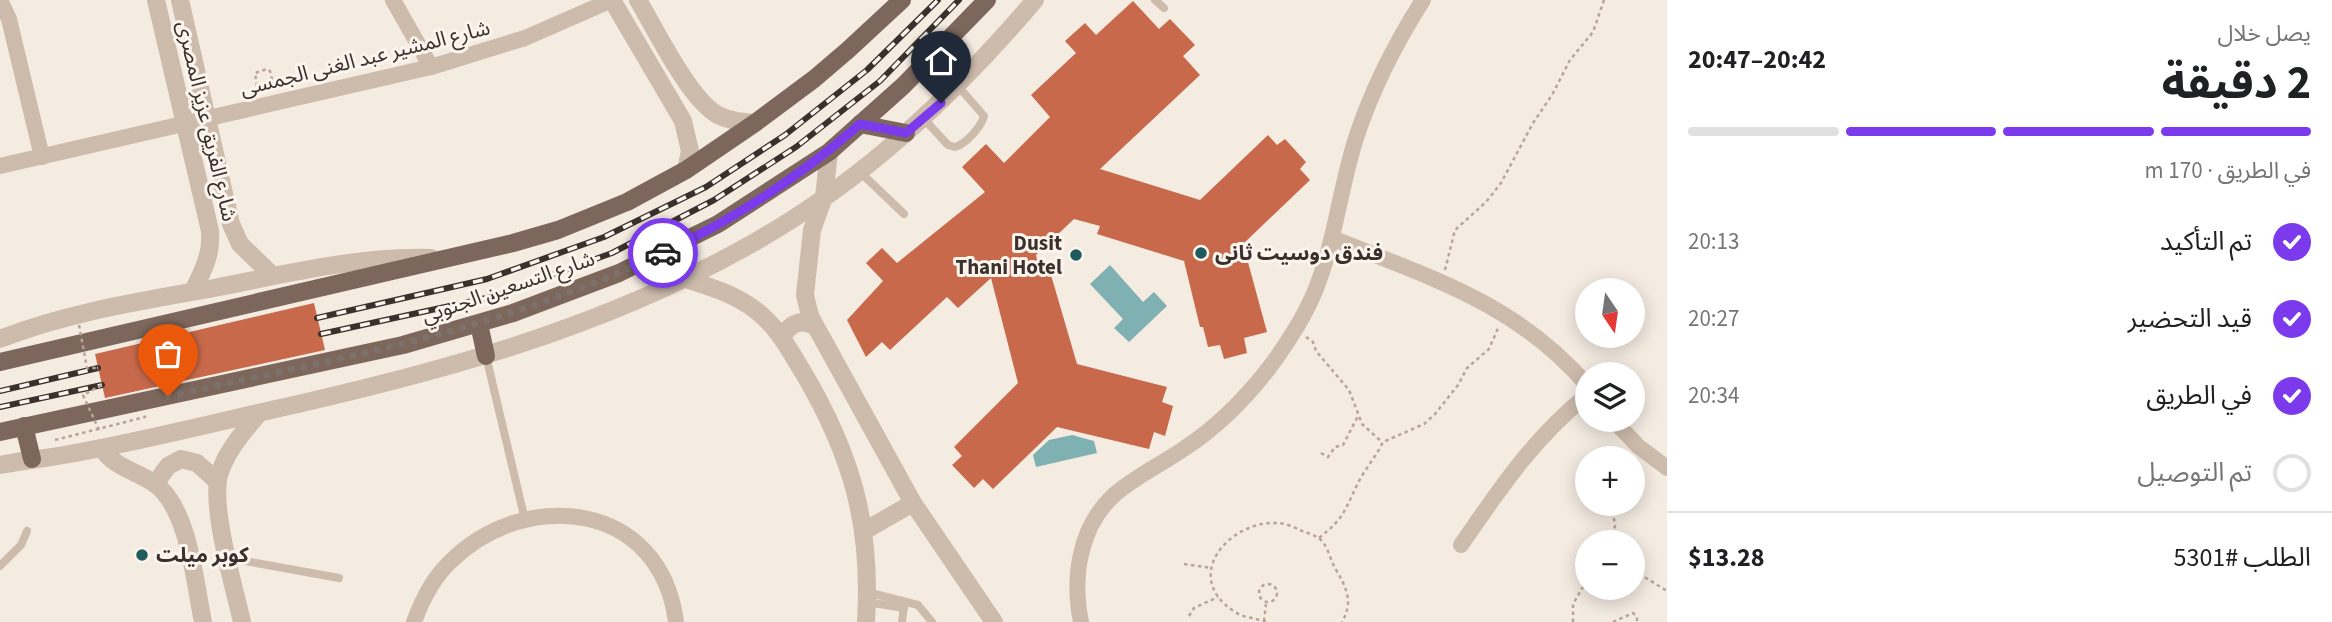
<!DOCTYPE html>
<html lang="ar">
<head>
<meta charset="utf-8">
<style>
  :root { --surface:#fff; --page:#f6f6f6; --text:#202124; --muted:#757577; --line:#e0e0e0; --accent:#7c3aed }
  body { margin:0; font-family:"Source Sans 3","Noto Sans Arabic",sans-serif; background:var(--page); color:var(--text); direction:rtl; height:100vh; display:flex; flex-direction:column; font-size:26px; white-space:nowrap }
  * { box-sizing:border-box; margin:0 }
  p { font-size:23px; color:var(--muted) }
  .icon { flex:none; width:38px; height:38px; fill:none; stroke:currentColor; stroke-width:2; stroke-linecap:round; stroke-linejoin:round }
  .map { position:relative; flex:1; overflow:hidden; direction:ltr }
  .sheet { display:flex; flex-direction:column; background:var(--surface); width:665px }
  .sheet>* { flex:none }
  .needle { width:46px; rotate:167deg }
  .controls { position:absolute; left:1575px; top:278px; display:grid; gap:14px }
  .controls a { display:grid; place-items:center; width:70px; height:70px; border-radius:50%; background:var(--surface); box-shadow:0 4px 18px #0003; font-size:35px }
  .pin { position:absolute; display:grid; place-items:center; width:60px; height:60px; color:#fff; margin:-72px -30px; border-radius:50% 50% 50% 0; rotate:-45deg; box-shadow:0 0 7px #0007 }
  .pin .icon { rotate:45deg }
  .courier { position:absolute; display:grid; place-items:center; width:70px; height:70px; margin:-35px; border:5px solid #7c3aed; border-radius:50%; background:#fff; color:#222; box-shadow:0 2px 9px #0007 }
  .head em { font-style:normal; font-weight:700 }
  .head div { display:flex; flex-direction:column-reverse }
  .head { display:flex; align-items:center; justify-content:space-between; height:119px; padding:0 21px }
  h1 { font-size:46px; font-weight:700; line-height:52px }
  .bar { display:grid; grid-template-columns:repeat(4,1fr); gap:10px 7px; align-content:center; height:84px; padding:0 21px }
  .bar i { height:9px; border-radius:5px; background:var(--line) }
  .bar .on { background:var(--accent) }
  .bar p { grid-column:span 4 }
  .line { display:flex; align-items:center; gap:18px; padding:0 21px; border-top:2px solid var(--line) }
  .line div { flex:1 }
  ol { padding:0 21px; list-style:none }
  li { display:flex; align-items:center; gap:21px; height:77px }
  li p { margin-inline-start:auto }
  li .icon { padding:7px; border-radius:50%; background:var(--accent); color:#fff; stroke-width:4 }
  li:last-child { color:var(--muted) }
  li i { width:38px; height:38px; border:4px solid var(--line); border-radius:50% }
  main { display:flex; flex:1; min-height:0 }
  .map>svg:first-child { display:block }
  .water { fill:#7fb0b2 }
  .building { fill:#c8694b }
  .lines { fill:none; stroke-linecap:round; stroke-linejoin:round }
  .path { stroke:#b9a596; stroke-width:2.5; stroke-dasharray:3.5 3.5; stroke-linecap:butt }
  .service { stroke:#cdbbac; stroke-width:8 }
  .minor { stroke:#cdbbac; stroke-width:16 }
  .tertiary { stroke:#cdbbac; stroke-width:18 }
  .primary { stroke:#7d675c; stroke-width:18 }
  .rail-casing { stroke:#3b302b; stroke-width:6 }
  .rail { stroke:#fbf5ee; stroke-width:3.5; stroke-dasharray:10; stroke-linecap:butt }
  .path-bridge { stroke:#b9a596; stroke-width:2.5; stroke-dasharray:3.5 3.5; stroke-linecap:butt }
  .done { stroke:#7c716b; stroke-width:7; stroke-dasharray:0 12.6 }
  .route { stroke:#7c3aed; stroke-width:9 }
  .poi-dot { fill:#1f5a5e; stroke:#fbf5ee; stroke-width:2.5 }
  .labels { text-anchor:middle; stroke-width:6; stroke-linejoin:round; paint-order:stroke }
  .street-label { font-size:21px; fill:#3b302b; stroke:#fbf5ee }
  .poi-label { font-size:21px; font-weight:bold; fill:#3b302b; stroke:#fbf5ee; text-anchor:start }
</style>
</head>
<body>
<main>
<section class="sheet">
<div class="head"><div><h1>2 دقيقة</h1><p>يصل خلال</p></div><em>20:42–20:47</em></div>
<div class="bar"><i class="on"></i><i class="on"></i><i class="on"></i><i></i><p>في الطريق · 170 m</p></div>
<ol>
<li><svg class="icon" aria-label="check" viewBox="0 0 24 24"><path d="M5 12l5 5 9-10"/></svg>تم التأكيد<p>20:13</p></li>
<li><svg class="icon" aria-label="check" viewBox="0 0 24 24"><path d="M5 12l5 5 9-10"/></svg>قيد التحضير<p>20:27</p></li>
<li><svg class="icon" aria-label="check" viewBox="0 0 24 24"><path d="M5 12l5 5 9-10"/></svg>في الطريق<p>20:34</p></li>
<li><i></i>تم التوصيل</li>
</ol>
<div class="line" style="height:91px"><div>الطلب #5301</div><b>$13.28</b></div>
</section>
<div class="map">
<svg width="1667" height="622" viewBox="0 0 1667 622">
  <rect width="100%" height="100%" fill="#f4ebe1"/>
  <g class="water">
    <polygon points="1110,265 1143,302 1154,292 1167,306 1129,342 1114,328 1123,319 1090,284"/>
    <polygon points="1072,435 1094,441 1097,453 1036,467 1033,455 1049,440"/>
  </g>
  <g class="building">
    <polygon points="1133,1 1159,29 1170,19 1195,45 1183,56 1200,75 1100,169 1200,200 1268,135 1277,145 1285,139 1306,162 1300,169 1310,180 1243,244 1267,332 1244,338 1247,353 1224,359 1220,345 1208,347 1203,327 1200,327 1184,261 1097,234 1100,226 1074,219 1036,255 1041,277 1051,275 1077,364 1167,387 1162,402 1173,406 1165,436 1154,432 1149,449 1057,427 993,489 983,479 974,488 952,465 962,456 954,447 1018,383 991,278 958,308 947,297 890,350 882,342 866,357 847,320 883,281 866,263 882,248 897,263 985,192 962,167 986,144 1004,163 1050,117 1031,95 1076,53 1065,41 1085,23 1096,35"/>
    <polygon points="314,303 325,350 105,398 95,354"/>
  </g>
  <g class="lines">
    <g class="path">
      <polyline points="258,93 255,73 267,69 270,71 274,89"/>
      <polyline points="1445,270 1455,230 1486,202 1501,183 1533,123 1552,95 1570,60 1593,32 1604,0"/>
      <polyline points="1306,337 1313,342 1316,351 1349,390 1362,424 1382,442"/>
      <polyline points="55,440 145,417 145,415"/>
      <polyline points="1321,453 1328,457 1335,447 1343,445 1358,416"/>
      <polyline points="1633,474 1645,470"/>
      <path d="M1319,538c25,-20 25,-26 38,-53 7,-15 19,-28 26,-43l41,-18 11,-10 23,-29 9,-17 22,-19 10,-23"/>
      <polyline points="1611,542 1615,526 1612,504"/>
      <polyline points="1184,564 1211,568"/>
      <polyline points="1633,570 1667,591"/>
      <circle cx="1268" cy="593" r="9"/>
      <polyline points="1189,616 1194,608 1218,597"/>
      <polyline points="1264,621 1266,604"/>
      <path d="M1266,622c-10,-4 -22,-4 -31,-10 -55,-35 -6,-91 41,-89 9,0 18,4 26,8 6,2 13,4 19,9 7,7 9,19 14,28 11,19 19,33 7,54"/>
      <polyline points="1573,622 1573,604 1587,580"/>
      <polyline points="1613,622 1633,613 1637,617 1637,622"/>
    </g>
    <g class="service">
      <polyline points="1155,0 1164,8"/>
      <path d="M924,119l24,26 7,2c11,-3 26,-20 29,-31l-26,-30"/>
      <polyline points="859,171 904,214"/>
      <polyline points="486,356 525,520"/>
      <polyline points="228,558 339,578"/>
      <polyline points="0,566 21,545 27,531"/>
      <polyline points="867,592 918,605 932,622"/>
      <polyline points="867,602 904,608"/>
      <polyline points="902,622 904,605"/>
    </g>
    <g class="minor">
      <polyline points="0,0 9,19 42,157"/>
      <polyline points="393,0 431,67"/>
      <polyline points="0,166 431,67 525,38 612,0"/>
      <path d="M1332,238c98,40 183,64 255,147"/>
      <polyline points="1613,420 1638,446 1667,468"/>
      <path d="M1461,545c40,-58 71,-105 126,-150"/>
      <path d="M414,622c8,-22 18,-43 36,-60 77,-76 211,-60 226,60"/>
      <path d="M1081,622c-9,-44 -2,-95 33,-127 22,-19 48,-31 71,-47 32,-21 60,-49 84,-80 17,-23 35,-50 46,-77 20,-49 25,-103 41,-153 16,-49 39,-94 67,-138"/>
    </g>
    <g class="tertiary">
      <path d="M156,0l54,231c2,23 -7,40 -17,60"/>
      <polyline points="180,0 231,224 240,244 273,276"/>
      <polyline points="612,0 683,121 690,151 686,170"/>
      <path d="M638,0c18,30 51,99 80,115 12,6 25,7 37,8"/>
      <polyline points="829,152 824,197 812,230 805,295 810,316 913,503 994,622"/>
      <path d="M686,279c25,8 51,16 72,33 20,16 32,39 45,60 49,83 69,153 63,250"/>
      <path d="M782,337c8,-13 18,-19 33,-11"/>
      <path d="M0,339c68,-27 142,-38 214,-51 72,-14 144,-32 217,-30"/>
      <path d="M102,448c12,20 35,23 53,36 34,24 40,100 48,138"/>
      <path d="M0,465c25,-5 50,-7 75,-12 61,-11 122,-26 183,-40 172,-38 340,-82 495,-170 110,-62 201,-148 282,-243"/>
      <polyline points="155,484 168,466 181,459 197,463 217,481"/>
      <polyline points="864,531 913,503"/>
      <path d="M242,622c-8,-36 -33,-119 -22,-150 7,-22 25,-42 39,-59"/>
    </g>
    <g class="primary">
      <polyline points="860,124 906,133"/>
      <polyline points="479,324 486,356"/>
      <polyline points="0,362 513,243 558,230 627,202 686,170 755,123 814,79 848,50 902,0"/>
      <polyline points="24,426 32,459"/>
      <polyline points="0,432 403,345 513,313 619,273 718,224 829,152 903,86 987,0"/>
    </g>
    <defs>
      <g id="rail">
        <polyline points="317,318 487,279 604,237 706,187 785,135 867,70 938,0"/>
        <polyline points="321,334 491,297 612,253 714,200 796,147 880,81 959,0"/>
        <polyline points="0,391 98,368"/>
        <polyline points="0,407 102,385"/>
      </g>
    </defs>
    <use href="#rail" class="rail-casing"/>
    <use href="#rail" class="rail"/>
    <g class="path-bridge">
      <polyline points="79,325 87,368 98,368"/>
      <polyline points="99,430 83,395 102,385"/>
    </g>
  </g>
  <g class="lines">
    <path class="done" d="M168,396c169,-36 338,-68 495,-143"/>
    <path class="route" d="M663,253c71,-34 138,-77 197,-129l46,9 35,-30"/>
  </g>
  <g class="poi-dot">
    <circle cx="1201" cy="253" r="7"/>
    <circle cx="1076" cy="255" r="7"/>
    <circle cx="142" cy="555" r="7"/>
  </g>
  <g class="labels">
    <g class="street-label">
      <text transform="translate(365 58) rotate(-14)" y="7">شارع المشير عبد الغنى الجمسى</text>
      <text transform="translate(207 121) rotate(77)" y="7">شارع الفريق عزيز المصرى</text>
      <text transform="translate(508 287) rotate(-19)" y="7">شارع التسعين الجنوبي</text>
    </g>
    <g class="poi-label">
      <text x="1062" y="250" text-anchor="end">Dusit<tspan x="1062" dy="24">Thani Hotel</tspan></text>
      <text x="1215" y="260">فندق دوسيت ثانى</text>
      <text x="156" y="562">كوبر ميلت</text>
    </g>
  </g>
</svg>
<div class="controls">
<a><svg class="needle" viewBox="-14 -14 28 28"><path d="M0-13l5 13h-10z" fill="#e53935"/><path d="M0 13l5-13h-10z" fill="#757577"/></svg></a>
<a><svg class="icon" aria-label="layers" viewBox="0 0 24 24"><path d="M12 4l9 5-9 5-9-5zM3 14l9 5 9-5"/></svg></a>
<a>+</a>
<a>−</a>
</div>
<div class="pin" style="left:168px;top:396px;background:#ea580c"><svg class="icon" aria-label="bag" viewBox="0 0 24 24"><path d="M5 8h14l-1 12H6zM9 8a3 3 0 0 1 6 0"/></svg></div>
<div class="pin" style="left:941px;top:103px;background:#1f2937"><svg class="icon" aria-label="home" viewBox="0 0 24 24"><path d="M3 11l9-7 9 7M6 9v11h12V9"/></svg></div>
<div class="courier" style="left:663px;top:253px"><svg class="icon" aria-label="car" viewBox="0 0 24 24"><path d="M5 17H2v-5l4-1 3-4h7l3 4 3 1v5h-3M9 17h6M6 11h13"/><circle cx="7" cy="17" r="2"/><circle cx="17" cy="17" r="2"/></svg></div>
</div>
</main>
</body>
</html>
